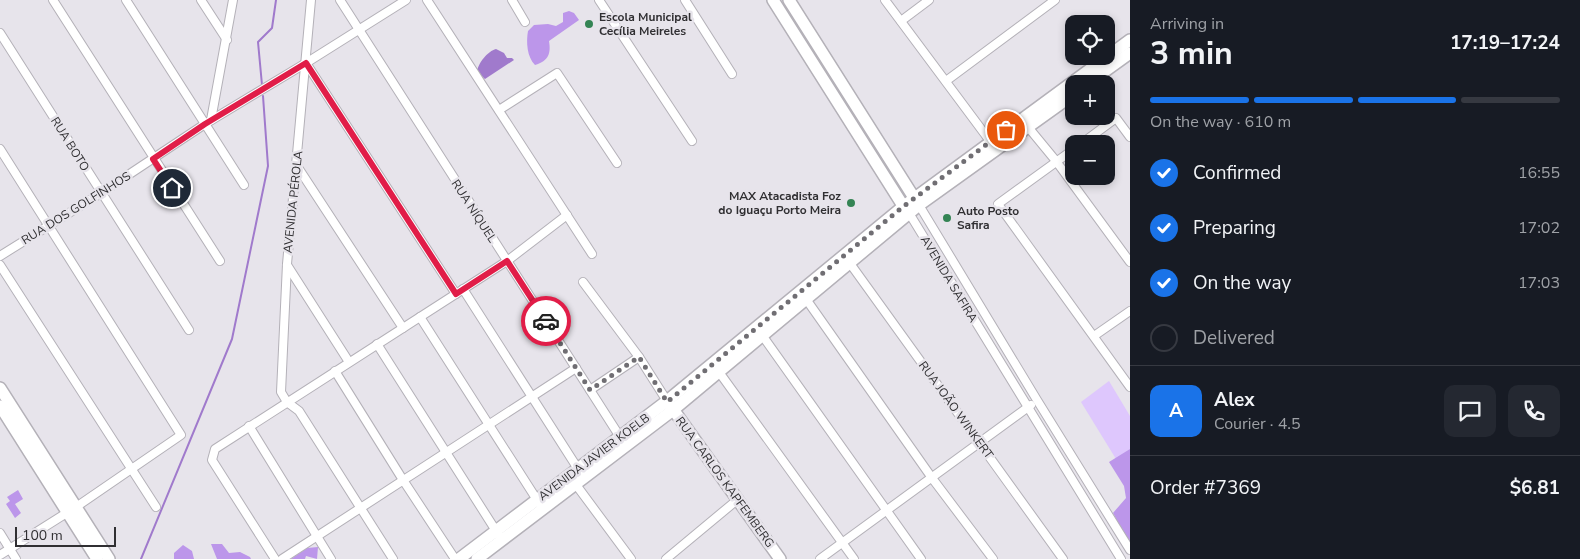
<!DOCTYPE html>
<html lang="en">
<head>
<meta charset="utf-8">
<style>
  :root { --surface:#171b24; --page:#242831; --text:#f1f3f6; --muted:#9ea1a6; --line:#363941; --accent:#1a73e8 }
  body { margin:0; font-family:"Nunito Sans",sans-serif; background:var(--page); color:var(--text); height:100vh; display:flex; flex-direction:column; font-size:19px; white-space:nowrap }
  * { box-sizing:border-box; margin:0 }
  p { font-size:16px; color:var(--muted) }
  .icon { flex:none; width:28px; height:28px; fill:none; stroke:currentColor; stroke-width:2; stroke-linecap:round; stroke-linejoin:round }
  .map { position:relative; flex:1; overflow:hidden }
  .sheet { display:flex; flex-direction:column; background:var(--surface); width:450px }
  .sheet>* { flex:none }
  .fabs { position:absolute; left:1065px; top:15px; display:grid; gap:10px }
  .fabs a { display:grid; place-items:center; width:50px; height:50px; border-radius:10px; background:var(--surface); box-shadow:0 2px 8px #0003; font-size:25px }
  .scale { position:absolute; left:15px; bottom:12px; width:101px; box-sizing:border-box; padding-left:5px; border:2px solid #302f32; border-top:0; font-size:14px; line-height:18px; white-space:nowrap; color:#302f32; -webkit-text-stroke:4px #e7e4eb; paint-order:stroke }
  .pin { position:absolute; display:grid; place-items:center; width:42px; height:42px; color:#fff; margin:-21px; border:2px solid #fff; border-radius:50%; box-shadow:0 1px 5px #0007 }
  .courier { position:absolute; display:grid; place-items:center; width:50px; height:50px; margin:-25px; border:4px solid #e11d48; border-radius:50%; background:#fff; color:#222; box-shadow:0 1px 6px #0007 }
  .overview em { font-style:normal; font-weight:700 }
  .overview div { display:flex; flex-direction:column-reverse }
  .overview { display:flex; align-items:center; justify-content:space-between; height:85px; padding:0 20px }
  h1 { font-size:32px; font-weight:700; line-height:38px }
  .bar { display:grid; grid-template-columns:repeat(4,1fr); gap:8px 5px; align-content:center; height:60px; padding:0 20px }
  .bar i { height:6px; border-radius:4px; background:var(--line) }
  .bar .on { background:var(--accent) }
  .bar p { grid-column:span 4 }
  .line { display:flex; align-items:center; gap:12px; padding:0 20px; border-top:1px solid var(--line) }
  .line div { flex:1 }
  .round { display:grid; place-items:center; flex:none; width:52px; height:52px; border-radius:10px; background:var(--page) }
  ol { padding:0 20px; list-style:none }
  li { display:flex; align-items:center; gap:15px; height:55px }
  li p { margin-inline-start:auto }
  li .icon { padding:5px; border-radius:50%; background:var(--accent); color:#fff; stroke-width:4 }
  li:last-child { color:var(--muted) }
  li i { width:28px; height:28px; border:2px solid var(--line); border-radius:50% }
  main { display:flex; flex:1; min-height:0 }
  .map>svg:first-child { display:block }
  .green { fill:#dec7fd }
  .forest { fill:#bc96ea }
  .water { fill:#a07acc }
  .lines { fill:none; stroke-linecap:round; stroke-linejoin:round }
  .stream { stroke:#a07acc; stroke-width:2 }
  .street-casing { stroke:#b4b1b8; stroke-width:10 }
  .secondary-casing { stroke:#b4b1b8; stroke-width:14 }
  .street { stroke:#fff; stroke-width:8 }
  .secondary { stroke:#fff; stroke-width:11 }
  .done { stroke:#706e73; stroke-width:5; stroke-dasharray:0 9 }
  .route { stroke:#e11d48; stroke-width:6 }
  .poi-dot { fill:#348454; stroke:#e7e4eb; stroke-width:2 }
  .labels { text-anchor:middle; stroke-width:5; stroke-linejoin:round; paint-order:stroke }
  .poi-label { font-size:12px; font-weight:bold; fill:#302f32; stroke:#e7e4eb; text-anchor:start }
  .street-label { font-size:12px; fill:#302f32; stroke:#e7e4eb }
</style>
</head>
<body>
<main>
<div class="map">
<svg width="1130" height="559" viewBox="0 0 1130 559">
  <rect width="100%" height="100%" fill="#e7e4eb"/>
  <polygon class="green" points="1109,381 1130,416 1130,449 1116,459 1081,402"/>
  <g class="forest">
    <path d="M569,11l5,2 5,7 -30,21c2,12 0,20 -14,24 -8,-8 -9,-23 -7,-34l6,-6 14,-1 8,2 7,-4v-9z"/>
    <polygon points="1130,449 1130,545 1113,513 1126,498 1124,486 1109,462"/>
    <polygon points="18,490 23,499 15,504 21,513 15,518 6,504 10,501 7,497"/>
    <polygon points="211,544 222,544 229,553 240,552 250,557 251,559 217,559"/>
    <polygon points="183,545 192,551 194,559 174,559 174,553"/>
    <polygon points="318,547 317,559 306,556 305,559 291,559 307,548"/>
  </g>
  <path class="water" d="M496,49l8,4 3,5h5l2,2 -29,19 -8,-7c1,-9 11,-21 19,-23z"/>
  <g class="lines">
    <g class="stream">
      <polyline points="262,85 258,42 272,28 276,0"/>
      <polyline points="141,559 232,339 268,166 263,96"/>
    </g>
    <defs>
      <g id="street">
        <polyline points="53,0 220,261"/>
        <polyline points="126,0 244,185"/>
        <polyline points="201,0 227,40"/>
        <polyline points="311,0 287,264 281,392 287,402 299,411 393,559"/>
        <polyline points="340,0 622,440"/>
        <polyline points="427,0 592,254"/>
        <polyline points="512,0 525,22"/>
        <polyline points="599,0 692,141"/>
        <polyline points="685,0 732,74"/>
        <polyline points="885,0 993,145"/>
        <polyline points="901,21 929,0"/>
        <polyline points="0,33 189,330"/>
        <polyline points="306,63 456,294"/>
        <polyline points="946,81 1055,0"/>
        <polyline points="499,110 557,73 617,163"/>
        <polyline points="211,120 233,0"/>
        <polyline points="1028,127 1056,161 1130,262"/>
        <polyline points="1081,144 1116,118 1130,137"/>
        <polyline points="0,149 181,435 76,507 0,555"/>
        <polyline points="1074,149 998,204 1130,387"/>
        <polyline points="297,166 403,328"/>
        <polyline points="919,205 1037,400 1130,550"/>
        <polyline points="909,213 1121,559"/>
        <polyline points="0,256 101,193 205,124 306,63 406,0"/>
        <polyline points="849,262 1063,559"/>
        <polyline points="0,265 156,507"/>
        <polyline points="287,265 349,362"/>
        <polyline points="583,282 639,357 667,401"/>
        <polyline points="463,289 580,472"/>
        <polyline points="806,299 932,478 993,559"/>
        <polyline points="420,317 539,503"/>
        <polyline points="762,335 921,559"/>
        <polyline points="1094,336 1130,311"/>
        <polyline points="377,344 498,534"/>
        <polyline points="335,371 403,480 455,559"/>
        <polyline points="719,372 854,559"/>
        <polyline points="590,390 639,357"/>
        <polyline points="249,426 331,559"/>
        <polyline points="574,482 631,559"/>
        <polyline points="0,533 16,559"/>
        <polyline points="275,559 212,460 215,449 507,261 567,215"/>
        <polyline points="282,559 576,368"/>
        <polyline points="666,559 737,500"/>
        <polyline points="820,559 1031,405"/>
      </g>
      <g id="secondary">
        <polyline points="773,0 907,212"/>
        <polyline points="789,0 918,204"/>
        <polyline points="1087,84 1130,53"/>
        <polyline points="0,388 109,559"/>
        <polyline points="670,405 780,559"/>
        <polyline points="0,406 97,559"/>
        <polyline points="459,559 667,401 904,206 1130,40"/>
        <polyline points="477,559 673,410 919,205 1074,94"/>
      </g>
    </defs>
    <use href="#street" class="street-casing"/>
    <use href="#secondary" class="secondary-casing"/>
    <use href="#street" class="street"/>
    <use href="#secondary" class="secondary"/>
  </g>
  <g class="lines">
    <polyline class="done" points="546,321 590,390 639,357 667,402 904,206 1006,130"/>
    <polyline class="route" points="172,188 153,159 205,124 306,63 456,294 507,261 546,321"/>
  </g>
  <g class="poi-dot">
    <circle cx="589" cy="24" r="5"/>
    <circle cx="851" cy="203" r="5"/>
    <circle cx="947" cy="218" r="5"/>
  </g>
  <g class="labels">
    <g class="poi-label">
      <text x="599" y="21">Escola Municipal<tspan x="599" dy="14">Cecília Meireles</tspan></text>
      <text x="841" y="200" text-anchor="end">MAX Atacadista Foz<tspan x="841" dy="14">do Iguaçu Porto Meira</tspan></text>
      <text x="957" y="215">Auto Posto<tspan x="957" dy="14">Safira</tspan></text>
    </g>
    <g class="street-label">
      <text transform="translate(70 144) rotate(58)" y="4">RUA BOTO</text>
      <text transform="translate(293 202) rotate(-84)" y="4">AVENIDA PÉROLA</text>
      <text transform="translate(76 208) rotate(-32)" y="4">RUA DOS GOLFINHOS</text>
      <text transform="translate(474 211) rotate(57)" y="4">RUA NÍQUEL</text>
      <text transform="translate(949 279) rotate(59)" y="4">AVENIDA SAFIRA</text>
      <text transform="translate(956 410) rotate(54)" y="4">RUA JOÃO WINKERT</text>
      <text transform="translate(594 457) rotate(-37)" y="4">AVENIDA JAVIER KOELB</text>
      <text transform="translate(725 482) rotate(54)" y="4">RUA CARLOS KAPFEMBERG</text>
    </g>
  </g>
</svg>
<div class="fabs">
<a><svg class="icon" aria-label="locate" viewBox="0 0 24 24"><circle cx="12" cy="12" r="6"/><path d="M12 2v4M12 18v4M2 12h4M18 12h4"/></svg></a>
<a>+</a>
<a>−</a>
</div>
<div class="scale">100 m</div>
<div class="pin" style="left:1006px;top:130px;background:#ea580c"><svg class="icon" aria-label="bag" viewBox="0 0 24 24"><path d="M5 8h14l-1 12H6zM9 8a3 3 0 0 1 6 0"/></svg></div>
<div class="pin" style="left:172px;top:188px;background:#1f2937"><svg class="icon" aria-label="home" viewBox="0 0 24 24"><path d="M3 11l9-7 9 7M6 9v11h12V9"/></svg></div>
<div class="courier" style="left:546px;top:321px"><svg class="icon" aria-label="car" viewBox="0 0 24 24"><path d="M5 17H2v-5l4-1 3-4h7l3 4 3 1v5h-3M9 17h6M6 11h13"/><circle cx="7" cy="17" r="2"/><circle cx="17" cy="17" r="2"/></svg></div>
</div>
<section class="sheet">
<div class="overview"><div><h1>3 min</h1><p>Arriving in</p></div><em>17:19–17:24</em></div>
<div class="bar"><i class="on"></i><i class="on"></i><i class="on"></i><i></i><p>On the way · 610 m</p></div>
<ol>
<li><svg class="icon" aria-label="check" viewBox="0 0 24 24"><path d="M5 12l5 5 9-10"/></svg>Confirmed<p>16:55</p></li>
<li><svg class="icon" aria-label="check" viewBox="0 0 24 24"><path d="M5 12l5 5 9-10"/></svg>Preparing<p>17:02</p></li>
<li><svg class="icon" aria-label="check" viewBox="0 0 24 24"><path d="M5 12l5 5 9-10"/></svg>On the way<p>17:03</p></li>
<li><i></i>Delivered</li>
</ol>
<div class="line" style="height:90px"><b class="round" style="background:var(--accent);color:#fff">A</b><div><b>Alex</b><p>Courier · 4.5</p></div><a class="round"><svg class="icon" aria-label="chat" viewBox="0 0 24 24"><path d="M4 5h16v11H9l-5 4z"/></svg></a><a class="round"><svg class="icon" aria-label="phone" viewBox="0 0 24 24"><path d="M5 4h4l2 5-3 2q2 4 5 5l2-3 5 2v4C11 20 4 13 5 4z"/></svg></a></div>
<div class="line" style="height:65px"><div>Order #7369</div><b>$6.81</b></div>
</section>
</main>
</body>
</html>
